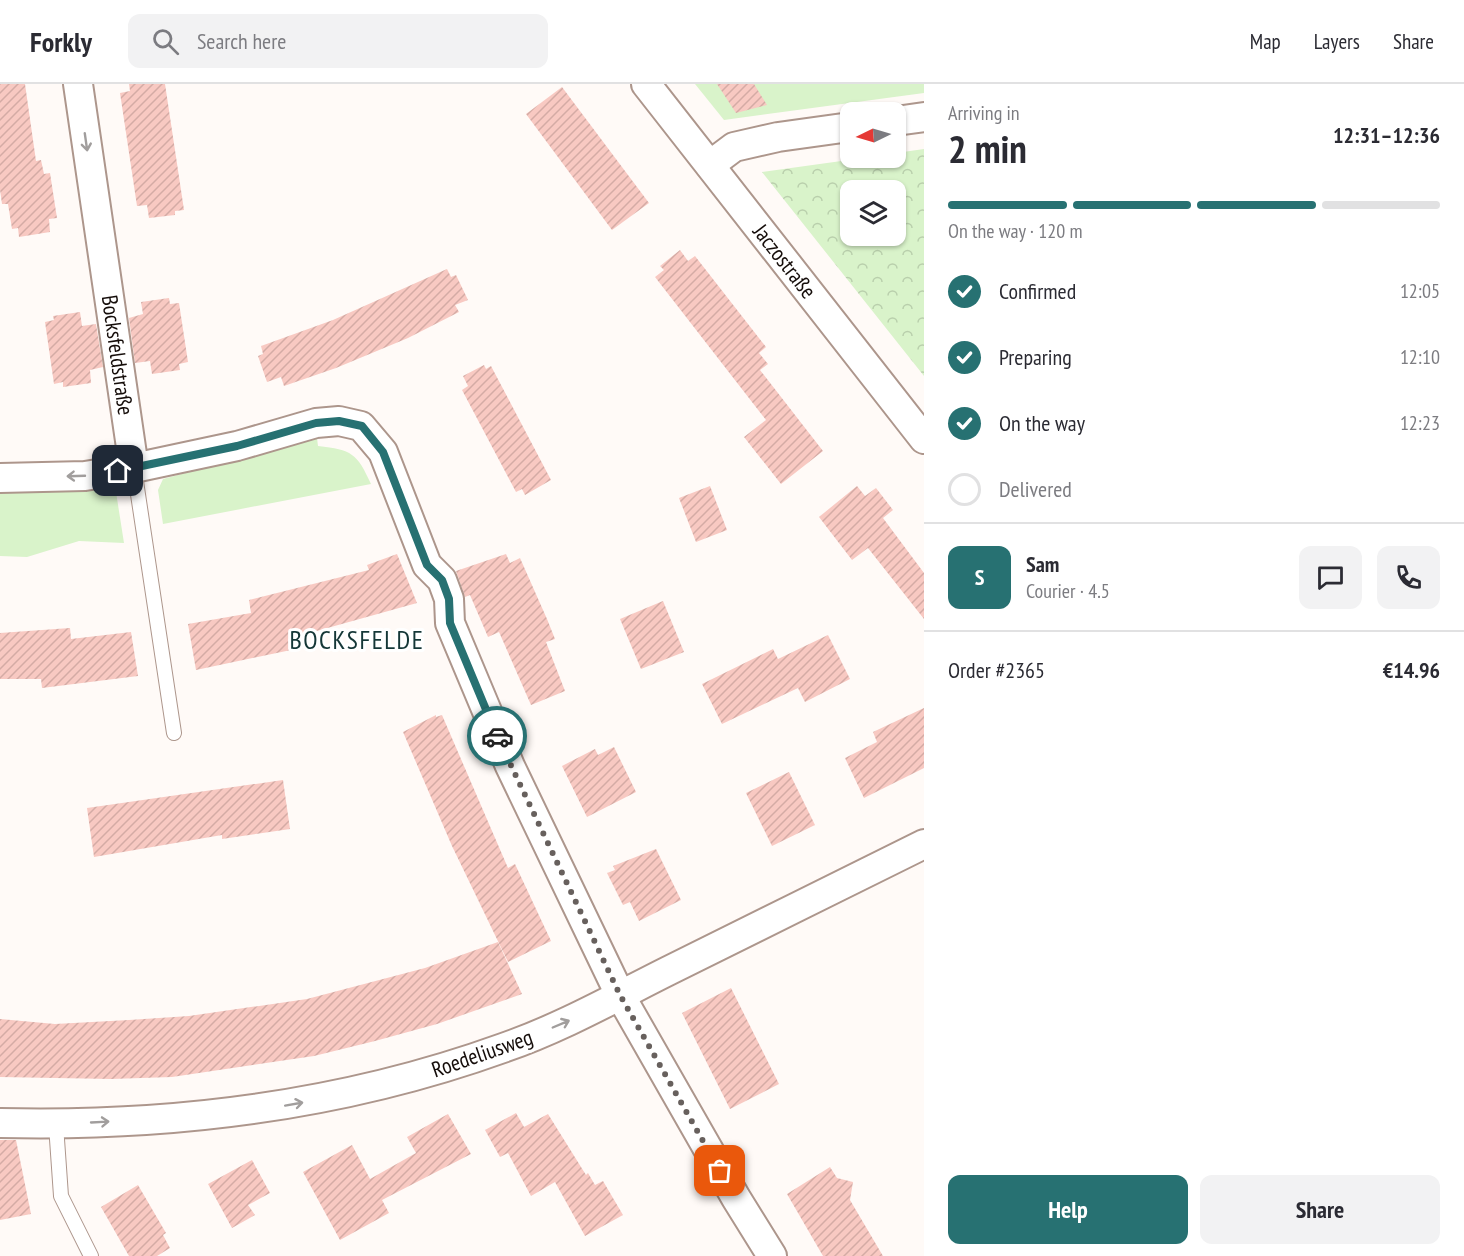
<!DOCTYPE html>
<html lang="en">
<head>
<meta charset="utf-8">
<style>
  :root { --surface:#fff; --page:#f2f2f3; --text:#2b2b33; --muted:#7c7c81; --line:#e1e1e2; --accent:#277172 }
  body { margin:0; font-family:"PT Sans Narrow",sans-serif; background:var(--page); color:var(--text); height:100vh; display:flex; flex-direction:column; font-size:22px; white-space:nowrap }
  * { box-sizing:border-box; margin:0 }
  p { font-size:20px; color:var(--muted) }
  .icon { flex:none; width:33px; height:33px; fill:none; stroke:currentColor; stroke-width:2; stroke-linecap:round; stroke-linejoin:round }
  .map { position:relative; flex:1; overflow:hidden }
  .side { display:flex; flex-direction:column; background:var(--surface); width:540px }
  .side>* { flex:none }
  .needle { width:39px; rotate:265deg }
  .controls { position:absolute; left:840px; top:18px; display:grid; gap:12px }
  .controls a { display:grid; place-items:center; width:66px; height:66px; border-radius:12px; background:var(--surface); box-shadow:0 2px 4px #0004; font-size:30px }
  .pin { position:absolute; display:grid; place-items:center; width:51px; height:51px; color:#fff; margin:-26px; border-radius:12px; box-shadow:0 3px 9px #0006 }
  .courier { position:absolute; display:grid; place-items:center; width:60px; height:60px; margin:-30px; border:4px solid #277172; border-radius:50%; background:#fff; color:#222; box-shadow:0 2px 8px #0007 }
  .summary em { font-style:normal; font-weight:700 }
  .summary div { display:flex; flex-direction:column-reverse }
  .summary { display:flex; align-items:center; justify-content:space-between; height:102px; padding:0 24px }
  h1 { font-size:39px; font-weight:700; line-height:45px }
  .bar { display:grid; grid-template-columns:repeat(4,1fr); gap:9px 6px; align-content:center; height:72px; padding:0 24px }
  .bar i { height:8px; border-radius:4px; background:var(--line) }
  .bar .current { background:var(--accent) }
  .bar p { grid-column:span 4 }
  .line { display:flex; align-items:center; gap:15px; padding:0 24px; border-top:2px solid var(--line) }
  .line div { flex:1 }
  .round { display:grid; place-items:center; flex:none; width:63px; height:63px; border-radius:12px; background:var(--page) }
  ol { padding:0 24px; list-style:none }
  li { display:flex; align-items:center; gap:18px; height:66px }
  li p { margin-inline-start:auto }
  li .icon { padding:6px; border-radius:50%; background:var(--accent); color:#fff; stroke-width:4 }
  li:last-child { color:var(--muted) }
  li i { width:33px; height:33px; border:3px solid var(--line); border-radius:50% }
  .cta { display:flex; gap:12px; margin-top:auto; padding:12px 24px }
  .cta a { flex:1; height:69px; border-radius:12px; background:var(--accent); color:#fff; font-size:24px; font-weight:700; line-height:69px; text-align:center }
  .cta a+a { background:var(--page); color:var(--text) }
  header { display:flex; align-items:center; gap:36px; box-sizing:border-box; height:84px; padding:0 30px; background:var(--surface); border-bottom:2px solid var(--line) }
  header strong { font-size:28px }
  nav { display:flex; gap:33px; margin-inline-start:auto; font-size:21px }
  .search { width:420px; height:54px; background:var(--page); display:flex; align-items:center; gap:15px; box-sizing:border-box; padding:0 21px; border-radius:12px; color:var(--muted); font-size:22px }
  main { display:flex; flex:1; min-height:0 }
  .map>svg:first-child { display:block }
  .green { fill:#d9f3ca }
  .park { fill:url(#park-crowns); fill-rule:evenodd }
  .building { fill:url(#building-hatch) }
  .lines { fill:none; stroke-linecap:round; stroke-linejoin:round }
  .lane-casing { stroke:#ad968c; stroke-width:16 }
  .street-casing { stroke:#ad968c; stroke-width:32 }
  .lane { stroke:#fff; stroke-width:14 }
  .street { stroke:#fff; stroke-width:28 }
  .oneway { stroke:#a19e9d }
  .done { stroke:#67605d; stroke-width:6; stroke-dasharray:0 10.8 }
  .route { stroke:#277172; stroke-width:8 }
  .labels { text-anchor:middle; stroke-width:6; stroke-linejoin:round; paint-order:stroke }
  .street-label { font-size:22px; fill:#150d0a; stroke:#fff }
  .quarter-label { font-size:26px; letter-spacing:1.5px; fill:#153737; stroke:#fff }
</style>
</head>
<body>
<header>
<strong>Forkly</strong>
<div class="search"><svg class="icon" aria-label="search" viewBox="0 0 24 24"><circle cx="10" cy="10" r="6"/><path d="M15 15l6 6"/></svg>Search here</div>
<nav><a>Map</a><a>Layers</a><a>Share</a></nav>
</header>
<main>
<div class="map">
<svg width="924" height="1172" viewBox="0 0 924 1172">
  <defs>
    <pattern id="park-crowns" width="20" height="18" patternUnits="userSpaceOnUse" patternTransform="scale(1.5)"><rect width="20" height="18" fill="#d9f3ca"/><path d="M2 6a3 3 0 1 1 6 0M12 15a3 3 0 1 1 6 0" fill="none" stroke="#b9cfac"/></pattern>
    <pattern id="building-hatch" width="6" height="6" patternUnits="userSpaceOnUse" patternTransform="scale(1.5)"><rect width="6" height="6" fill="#f8c9c2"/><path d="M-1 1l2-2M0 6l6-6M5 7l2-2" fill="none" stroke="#d4aba5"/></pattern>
  </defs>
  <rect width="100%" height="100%" fill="#fffaf7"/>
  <g class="green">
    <polygon points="695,0 924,0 924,9 724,36"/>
    <path d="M317,354l1,8c34,4 39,7 53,38l-208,40 -5,-34 5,-11z"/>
    <polygon points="110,400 116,408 124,459 79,457 27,473 0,472 0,406"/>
  </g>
  <path class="park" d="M924,65v227l-162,-204 101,-14h33v-5zM850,106h46v46h-46z"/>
  <g class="building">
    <polygon points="0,0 25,0 36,77 41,76 44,90 50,89 57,134 49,135 50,148 19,153 18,144 12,145 8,120 2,120 0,106"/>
    <polygon points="129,0 165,0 184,126 175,127 175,131 149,134 147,121 137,122 120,9 130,7"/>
    <polygon points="717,0 754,0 767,21 736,29"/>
    <polygon points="562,3 649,119 612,146 526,30"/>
    <polygon points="680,166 688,177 695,172 766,263 759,269 768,280 760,286 823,367 781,400 744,353 766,336 655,193 664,186 660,182"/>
    <polygon points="447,185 451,193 456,191 468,216 455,221 459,228 408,254 336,284 284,302 281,293 267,298 258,272 263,270 261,262 333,236"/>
    <polygon points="169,214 170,220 179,219 188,278 179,280 180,286 152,290 150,277 135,279 129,234 143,230 141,218"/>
    <polygon points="80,228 82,242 96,240 103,283 90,286 91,299 63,303 63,298 54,300 45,238 54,236 53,232"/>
    <polygon points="484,281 486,285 491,282 551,396 525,411 522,405 516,408 462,306 468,302 463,292"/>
    <polygon points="710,402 727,446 696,458 679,414"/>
    <polygon points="857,402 865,412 876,404 893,426 883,434 924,489 924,535 868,464 852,476 819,433"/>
    <polygon points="397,470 417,519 288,555 291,566 196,586 188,540 251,529 249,516 369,486 367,481"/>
    <polygon points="506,470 510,479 520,474 547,535 555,555 546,558 565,607 531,621 499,548 488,553 470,511 465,513 456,487"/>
    <polygon points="663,517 684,568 641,585 620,535"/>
    <polygon points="70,544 71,555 131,548 138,592 42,604 41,595 0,595 0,549"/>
    <polygon points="828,551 850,595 805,618 798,604 722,640 702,600 773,565 778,575"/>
    <polygon points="924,624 924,684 864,714 845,674 877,658 873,648"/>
    <polygon points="436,631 436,633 442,631 508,784 515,780 551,857 508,878 452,762 403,648"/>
    <polygon points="614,663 636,708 587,733 562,682 595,665 598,671"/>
    <polygon points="789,688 815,741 772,762 746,709"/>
    <polygon points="283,696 290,745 222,755 222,751 94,773 87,724"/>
    <polygon points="656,765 681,816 639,837 630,818 623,821 607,789 615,786 613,782"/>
    <polygon points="498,858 522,910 437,940 375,957 314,972 172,993 111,995 0,993 0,935 55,940 129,936 189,932 307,915 425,884"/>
    <polygon points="731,904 779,1000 730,1025 682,929"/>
    <polygon points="516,1029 524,1043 548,1030 586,1091 588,1089 595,1101 603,1097 623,1131 585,1152 555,1098 531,1112 508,1069 500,1073 485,1046"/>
    <polygon points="448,1030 471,1070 382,1116 389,1129 340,1156 303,1088 352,1061 370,1095 416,1069 407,1053"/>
    <polygon points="0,1056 16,1056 31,1130 0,1136"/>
    <polygon points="252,1076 270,1109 248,1121 255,1131 232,1144 208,1100"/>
    <polygon points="830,1083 837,1094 853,1098 850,1116 883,1172 823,1172 787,1110"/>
    <polygon points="138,1101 166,1149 163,1151 170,1164 157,1172 129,1172 101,1123"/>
  </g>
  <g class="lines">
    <defs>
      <g id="lane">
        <polyline points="134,384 174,649"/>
        <polyline points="56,1041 61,1112 91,1172"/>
      </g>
      <g id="street">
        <polyline points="78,0 134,384"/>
        <polyline points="646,0 924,355"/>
        <polyline points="896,37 924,33"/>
        <polyline points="710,81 734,63 778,53 850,43"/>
        <polyline points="0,394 85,392 134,384 237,362 316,339 339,337 361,342 383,368 427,481 442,496 449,515 450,539 510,682 620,911 736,1114 772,1172"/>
        <path d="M0,1039c171,4 342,-17 503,-75 58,-20 111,-50 165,-77 85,-42 171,-85 256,-127"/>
      </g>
    </defs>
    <use href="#lane" class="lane-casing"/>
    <use href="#street" class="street-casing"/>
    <use href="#lane" class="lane"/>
    <use href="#street" class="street"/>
  </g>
  <defs><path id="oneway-shaft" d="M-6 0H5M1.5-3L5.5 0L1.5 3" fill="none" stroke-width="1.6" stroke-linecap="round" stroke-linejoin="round" transform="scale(1.5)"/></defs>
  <g class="oneway">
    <use href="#oneway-shaft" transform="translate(86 58) rotate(82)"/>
    <use href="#oneway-shaft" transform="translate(76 392) rotate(178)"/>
    <use href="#oneway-shaft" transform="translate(561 940) rotate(-23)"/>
    <use href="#oneway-shaft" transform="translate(294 1020) rotate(-10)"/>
    <use href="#oneway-shaft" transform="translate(100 1038) rotate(-3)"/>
  </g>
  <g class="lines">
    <polyline class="done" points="497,652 620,911 720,1087"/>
    <polyline class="route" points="118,387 237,362 316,339 339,337 362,342 383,368 427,481 442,496 449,515 450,539 497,652"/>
  </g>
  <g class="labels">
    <g class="street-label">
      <text transform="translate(785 177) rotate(52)" y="8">Jaczostraße</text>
      <text transform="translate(118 271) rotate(82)" y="8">Bocksfeldstraße</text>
      <text transform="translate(482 969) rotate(-19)" y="8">Roedeliusweg</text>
    </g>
    <g class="quarter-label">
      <text x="357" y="565">BOCKSFELDE</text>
    </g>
  </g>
</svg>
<div class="controls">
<a><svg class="needle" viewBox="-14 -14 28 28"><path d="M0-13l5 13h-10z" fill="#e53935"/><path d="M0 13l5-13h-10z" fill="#7c7c81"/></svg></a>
<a><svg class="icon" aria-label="layers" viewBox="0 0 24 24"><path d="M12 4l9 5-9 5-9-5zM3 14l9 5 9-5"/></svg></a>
</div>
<div class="pin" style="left:720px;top:1087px;background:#ea580c"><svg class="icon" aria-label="bag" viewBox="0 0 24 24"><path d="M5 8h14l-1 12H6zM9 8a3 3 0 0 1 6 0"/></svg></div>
<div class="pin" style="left:118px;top:387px;background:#1f2937"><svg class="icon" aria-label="home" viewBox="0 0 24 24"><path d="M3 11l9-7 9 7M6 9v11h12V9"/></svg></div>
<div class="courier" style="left:497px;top:652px"><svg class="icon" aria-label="car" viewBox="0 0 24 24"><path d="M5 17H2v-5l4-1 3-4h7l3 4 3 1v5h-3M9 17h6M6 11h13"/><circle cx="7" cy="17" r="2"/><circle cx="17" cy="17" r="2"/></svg></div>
</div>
<section class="side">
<div class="summary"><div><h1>2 min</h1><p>Arriving in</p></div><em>12:31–12:36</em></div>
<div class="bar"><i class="current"></i><i class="current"></i><i class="current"></i><i></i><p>On the way · 120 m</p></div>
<ol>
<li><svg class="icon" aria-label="check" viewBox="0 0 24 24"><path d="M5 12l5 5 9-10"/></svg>Confirmed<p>12:05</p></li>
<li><svg class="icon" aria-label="check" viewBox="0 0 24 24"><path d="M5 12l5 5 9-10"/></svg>Preparing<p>12:10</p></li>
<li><svg class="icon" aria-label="check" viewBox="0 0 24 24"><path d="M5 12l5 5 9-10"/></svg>On the way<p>12:23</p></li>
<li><i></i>Delivered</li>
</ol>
<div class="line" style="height:108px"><b class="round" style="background:var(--accent);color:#fff">S</b><div><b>Sam</b><p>Courier · 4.5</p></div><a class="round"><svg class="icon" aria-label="chat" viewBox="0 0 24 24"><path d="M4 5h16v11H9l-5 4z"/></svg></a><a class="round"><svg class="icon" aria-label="phone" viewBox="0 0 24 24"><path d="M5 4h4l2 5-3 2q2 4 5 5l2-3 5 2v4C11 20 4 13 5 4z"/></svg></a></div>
<div class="line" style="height:78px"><div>Order #2365</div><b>€14.96</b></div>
<div class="cta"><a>Help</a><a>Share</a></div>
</section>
</main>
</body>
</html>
